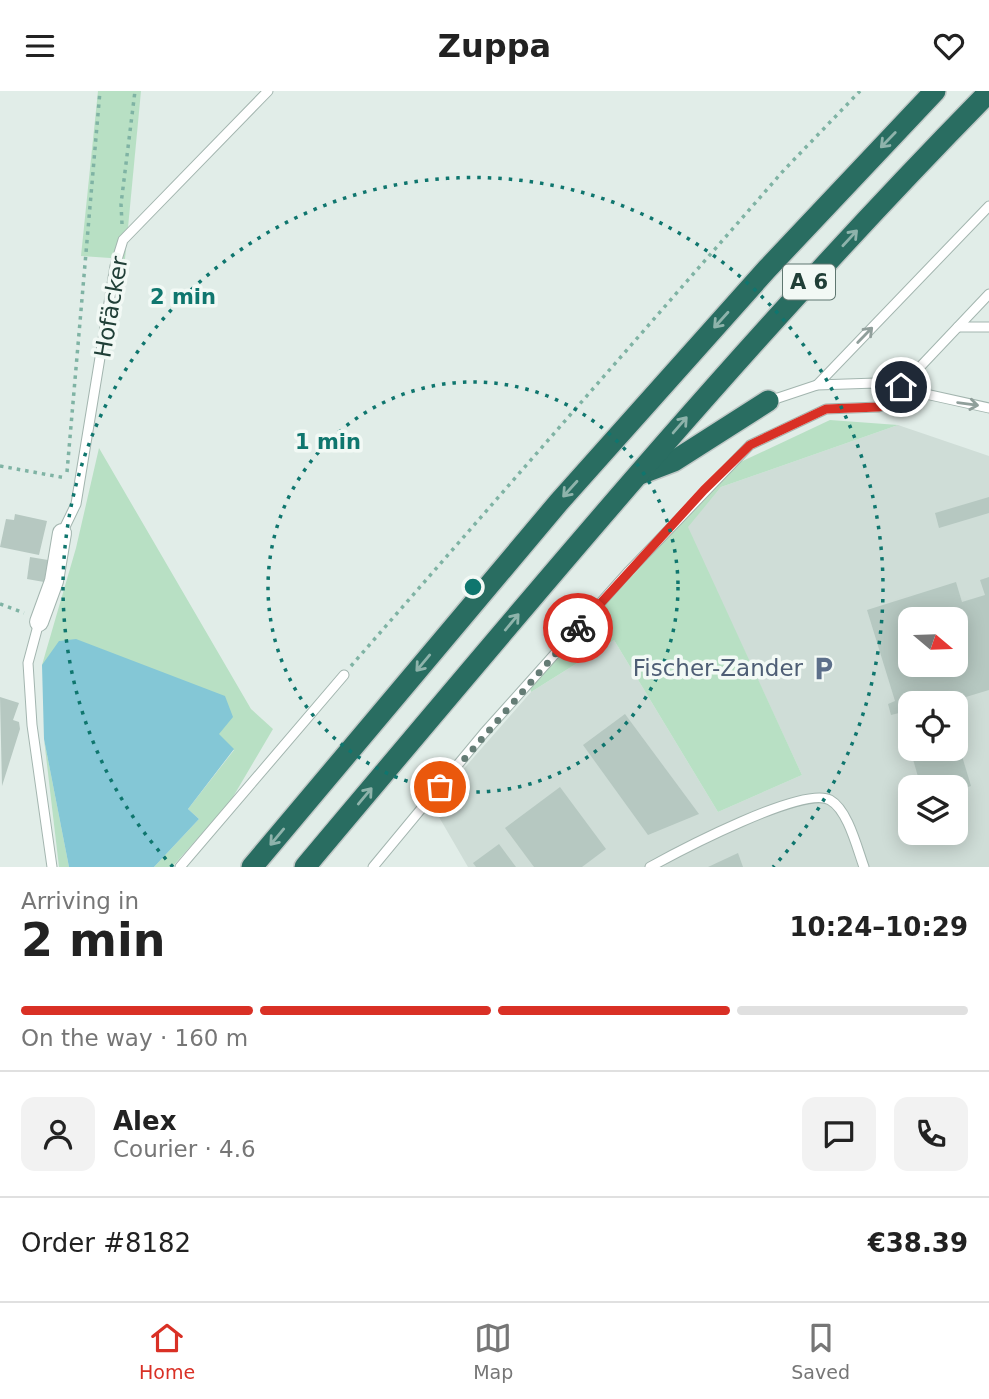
<!DOCTYPE html>
<html lang="en">
<head>
<meta charset="utf-8">
<style>
  :root { --surface:#fff; --page:#f2f2f2; --text:#222; --muted:#767676; --line:#e0e0e0; --accent:#d93025 }
  body { margin:0; font-family:"DejaVu Sans",sans-serif; background:var(--page); color:var(--text); height:100vh; display:flex; flex-direction:column; font-size:26px; white-space:nowrap }
  * { box-sizing:border-box; margin:0 }
  p { font-size:23px; color:var(--muted) }
  .icon { flex:none; width:38px; height:38px; fill:none; stroke:currentColor; stroke-width:2; stroke-linecap:round; stroke-linejoin:round }
  .map { position:relative; height:776px; overflow:hidden }
  .details { display:flex; flex-direction:column; background:var(--surface); flex:1 }
  .details>* { flex:none }
  .needle { width:46px; rotate:109deg }
  .buttons { position:absolute; left:898px; top:516px; display:grid; gap:14px }
  .buttons a { display:grid; place-items:center; width:70px; height:70px; border-radius:14px; background:var(--surface); box-shadow:0 4px 18px #0003; font-size:35px }
  .pin { position:absolute; display:grid; place-items:center; width:60px; height:60px; color:#fff; margin:-30px; border:4px solid #fff; border-radius:50%; box-shadow:0 2px 7px #0007 }
  .courier { position:absolute; display:grid; place-items:center; width:70px; height:70px; margin:-35px; border:5px solid #d93025; border-radius:50%; background:#fff; color:#222; box-shadow:0 2px 9px #0007 }
  .overview em { font-style:normal; font-weight:700 }
  .overview div { display:flex; flex-direction:column-reverse }
  .overview { display:flex; align-items:center; justify-content:space-between; height:119px; padding:0 21px }
  h1 { font-size:46px; font-weight:700; line-height:52px }
  .bar { display:grid; grid-template-columns:repeat(4,1fr); gap:10px 7px; align-content:center; height:84px; padding:0 21px }
  .bar i { height:9px; border-radius:5px; background:var(--line) }
  .bar .selected { background:var(--accent) }
  .bar p { grid-column:span 4 }
  .line { display:flex; align-items:center; gap:18px; padding:0 21px; border-top:2px solid var(--line) }
  .line div { flex:1 }
  .round { display:grid; place-items:center; flex:none; width:74px; height:74px; border-radius:14px; background:var(--page) }
  header { display:flex; justify-content:space-between; align-items:center; height:91px; padding:0 21px; background:var(--surface); font-size:32px; font-weight:700 }
  .tab-bar { display:flex; justify-content:space-around; align-items:center; height:98px; border-top:2px solid var(--line); background:var(--surface); font-size:19px; color:var(--muted) }
  .tab-bar a { display:grid; justify-items:center; gap:4px }
  .tab-bar .selected { color:var(--accent) }
  .map>svg:first-child { display:block }
  .built { fill:#cfddd7; fill-rule:evenodd }
  .green { fill:#b8e0c4 }
  .water { fill:#84c7d6 }
  .building { fill:#b6c8c1; fill-rule:evenodd }
  .lines { fill:none; stroke-linecap:round; stroke-linejoin:round }
  .service-casing { stroke:#a3b5af; stroke-width:11 }
  .minor-casing { stroke:#a3b5af; stroke-width:20 }
  .motorway-casing { stroke:#c1c9c7; stroke-width:24 }
  .path { stroke:#7fb3a4; stroke-width:3.5; stroke-dasharray:3.5 5; stroke-linecap:butt }
  .service { stroke:#fff; stroke-width:9 }
  .minor { stroke:#fff; stroke-width:18 }
  .motorway { stroke:#296d61; stroke-width:21 }
  .oneway { stroke:#8eb3ab }
  .oneway2 { stroke:#909f9b }
  .done { stroke:#647c75; stroke-width:7; stroke-dasharray:0 12.6 }
  .route { stroke:#d93025; stroke-width:9 }
  .ring { fill:none; stroke:#0f766e; stroke-width:3.5; stroke-dasharray:3.5 7 }
  .labels { text-anchor:middle; stroke-width:7; stroke-linejoin:round; paint-order:stroke }
  .shield { fill:#f2f9f5; stroke:#5f7770; stroke-width:2 }
  .shield-label { font-size:21px; font-weight:bold; fill:#203f37 }
  .street-label { font-size:23px; fill:#203f37; stroke:#f2f9f5 }
  .service-label { font-size:23px; fill:#4e5e75; stroke:#f2f9f5; text-anchor:end }
  .centre { fill:#0f766e; stroke:#f2f9f5; stroke-width:3.5 }
  .ring-label { font-size:21px; text-anchor:middle; font-weight:bold; fill:#0f766e; stroke:#f2f9f5; stroke-width:7; stroke-linejoin:round; paint-order:stroke }
</style>
</head>
<body>
<header><svg class="icon" aria-label="menu" viewBox="0 0 24 24"><path d="M4 6h16M4 12h16M4 18h16"/></svg>Zuppa<svg class="icon" aria-label="heart" viewBox="0 0 24 24"><path d="M12 20l-8-8c-3-5 5-10 8-4 3-6 11-1 8 4z"/></svg></header>
<div class="map">
<svg width="989" height="776" viewBox="0 0 989 776">
  <rect width="100%" height="100%" fill="#e1ede8"/>
  <path class="built" d="M898,334l91,31v411h-521l-36,-62 99,-113 83,-52 104,172 84,-37 -115,-248 34,-40zM910,528h46v46h-46zM910,612h46v46h-46zM910,696h46v46h-46z"/>
  <g class="green">
    <polygon points="98,0 141,0 125,168 81,165"/>
    <polygon points="830,329 898,334 721,396 688,436 802,684 718,721 614,549 531,601 530,596 734,374"/>
    <polygon points="99,357 251,618 273,638 230,711 172,776 154,776 199,728 188,718 234,659 42,574 76,457"/>
    <polygon points="44,648 69,776 59,776"/>
  </g>
  <polygon class="water" points="76,548 225,605 233,626 219,643 234,658 188,718 199,728 154,776 69,776 44,648 42,574 59,550"/>
  <g class="building">
    <polygon points="989,406 989,422 939,437 935,422"/>
    <polygon points="15,423 47,430 39,464 0,456 6,428 14,429"/>
    <polygon points="30,466 48,469 44,491 27,488"/>
    <path d="M989,486v113l-43,13h-36l-1,45 -10,-35 -8,2 -3,-11 7,-3 -28,-91 89,-28 6,20 23,-7 -5,-15zM910,528h46v46h-46z"/>
    <polygon points="0,606 19,612 13,629 19,631 20,638 2,695"/>
    <polygon points="625,623 699,723 648,744 583,654"/>
    <polygon points="956,645 971,695 956,700 956,696 921,696 910,658 956,658"/>
    <polygon points="560,696 606,758 582,776 534,776 505,737"/>
    <polygon points="499,753 516,776 476,776 473,772"/>
    <polygon points="738,762 743,776 708,776"/>
  </g>
  <g class="lines">
    <defs>
      <g id="service">
        <polyline points="958,236 989,236"/>
        <polyline points="817,294 989,115"/>
        <polyline points="769,310 817,294 876,292 989,317"/>
        <polyline points="62,442 76,413 115,175 123,149 268,0"/>
        <polyline points="39,531 28,572 32,634 52,776"/>
        <polyline points="180,776 344,584"/>
        <polyline points="373,776 484,642 629,480 750,354 826,318 879,316 892,310 901,296 989,203"/>
        <path d="M650,776c29,-16 154,-82 180,-67 18,10 27,48 34,67"/>
      </g>
      <polyline id="minor" points="39,531 54,490 62,442"/>
      <g id="motorway">
        <polyline points="640,383 674,370 768,310"/>
        <polyline points="252,776 559,411 767,178 935,0"/>
        <path d="M305,776c222,-264 442,-529 684,-775"/>
      </g>
    </defs>
    <use href="#service" class="service-casing"/>
    <use href="#minor" class="minor-casing"/>
    <use href="#motorway" class="motorway-casing"/>
    <g class="path">
      <polyline points="122,133 121,113 135,0"/>
      <polyline points="0,375 66,387"/>
      <polyline points="67,381 100,0"/>
      <polyline points="0,513 24,522"/>
      <polyline points="351,575 784,79 860,0"/>
    </g>
    <use href="#service" class="service"/>
    <use href="#minor" class="minor"/>
    <use href="#motorway" class="motorway"/>
  </g>
  <defs><path id="oneway-shaft" d="M-6 0H5M1.5-3L5.5 0L1.5 3" fill="none" stroke-width="1.6" stroke-linecap="round" stroke-linejoin="round" transform="scale(1.75)"/></defs>
  <g class="oneway">
    <use href="#oneway-shaft" transform="translate(888 49) rotate(134)"/>
    <use href="#oneway-shaft" transform="translate(850 147) rotate(-47)"/>
    <use href="#oneway-shaft" transform="translate(721 229) rotate(132)"/>
    <use href="#oneway-shaft" transform="translate(680 334) rotate(-49)"/>
    <use href="#oneway-shaft" transform="translate(570 398) rotate(132)"/>
    <use href="#oneway-shaft" transform="translate(512 531) rotate(-50)"/>
    <use href="#oneway-shaft" transform="translate(423 572) rotate(130)"/>
    <use href="#oneway-shaft" transform="translate(365 705) rotate(-50)"/>
    <use href="#oneway-shaft" transform="translate(277 746) rotate(130)"/>
  </g>
  <g class="oneway2">
    <use href="#oneway-shaft" transform="translate(865 244) rotate(-46)"/>
    <use href="#oneway-shaft" transform="translate(968 313) rotate(8)"/>
  </g>
  <g class="lines">
    <polyline class="done" points="440,696 578,537"/>
    <polyline class="route" points="578,537 704,399 750,354 826,318 879,316 892,310 901,296"/>
  </g>
  <g class="ring">
    <circle cx="473" cy="496" r="205"/>
    <path d="M173 776A410 410 0 1 1 773 776"/>
  </g>
  <defs>
    <symbol id="parking-bare" viewBox="-9 -9 18 18"><path d="M-3.5-5.5H1a3.5 3.5 0 0 1 0 7H-1V5.5H-3.5ZM-1-3.4V-.6H.8a1.4 1.4 0 0 0 0-2.8Z" fill="#5c6f8a" stroke="#f2f9f5" stroke-width="2.5" paint-order="stroke"/></symbol>
  </defs>
  <g fill-rule="evenodd">
    <use href="#parking-bare" x="806" y="560" width="35" height="35"/>
  </g>
  <g class="labels">
    <rect class="shield" x="783" y="173.5" width="52" height="35" rx="5"/>
    <g class="shield-label">
      <text x="809" y="198">A 6</text>
    </g>
    <g class="street-label">
      <text transform="translate(111 216) rotate(-80)" y="8">Hofäcker</text>
    </g>
    <g class="service-label">
      <text x="803" y="585">Fischer-Zander</text>
    </g>
  </g>
  <circle cx="473" cy="496" r="10" class="centre"/>
  <g class="ring-label">
    <text x="183" y="213">2 min</text>
    <text x="328" y="358">1 min</text>
  </g>
</svg>
<div class="buttons">
<a><svg class="needle" viewBox="-14 -14 28 28"><path d="M0-13l5 13h-10z" fill="#e53935"/><path d="M0 13l5-13h-10z" fill="#767676"/></svg></a>
<a><svg class="icon" aria-label="locate" viewBox="0 0 24 24"><circle cx="12" cy="12" r="6"/><path d="M12 2v4M12 18v4M2 12h4M18 12h4"/></svg></a>
<a><svg class="icon" aria-label="layers" viewBox="0 0 24 24"><path d="M12 4l9 5-9 5-9-5zM3 14l9 5 9-5"/></svg></a>
</div>
<div class="pin" style="left:440px;top:696px;background:#ea580c"><svg class="icon" aria-label="bag" viewBox="0 0 24 24"><path d="M5 8h14l-1 12H6zM9 8a3 3 0 0 1 6 0"/></svg></div>
<div class="pin" style="left:901px;top:296px;background:#1f2937"><svg class="icon" aria-label="home" viewBox="0 0 24 24"><path d="M3 11l9-7 9 7M6 9v11h12V9"/></svg></div>
<div class="courier" style="left:578px;top:537px"><svg class="icon" aria-label="bike" viewBox="0 0 24 24"><circle cx="6" cy="16" r="4"/><circle cx="18" cy="16" r="4"/><path d="M6 16l4-8h5l3 8M10 8l3 8H6M13 5h3"/></svg></div>
</div>
<section class="details">
<div class="overview"><div><h1>2 min</h1><p>Arriving in</p></div><em>10:24–10:29</em></div>
<div class="bar"><i class="selected"></i><i class="selected"></i><i class="selected"></i><i></i><p>On the way · 160 m</p></div>
<div class="line" style="height:126px"><a class="round"><svg class="icon" aria-label="person" viewBox="0 0 24 24"><circle cx="12" cy="8" r="4"/><path d="M4 21q1-7 8-7t8 7"/></svg></a><div><b>Alex</b><p>Courier · 4.6</p></div><a class="round"><svg class="icon" aria-label="chat" viewBox="0 0 24 24"><path d="M4 5h16v11H9l-5 4z"/></svg></a><a class="round"><svg class="icon" aria-label="phone" viewBox="0 0 24 24"><path d="M5 4h4l2 5-3 2q2 4 5 5l2-3 5 2v4C11 20 4 13 5 4z"/></svg></a></div>
<div class="line" style="height:91px"><div>Order #8182</div><b>€38.39</b></div>
</section>
<nav class="tab-bar">
<a class="selected"><svg class="icon" aria-label="home" viewBox="0 0 24 24"><path d="M3 11l9-7 9 7M6 9v11h12V9"/></svg>Home</a>
<a><svg class="icon" aria-label="map" viewBox="0 0 24 24"><path d="M3 6l6-2 6 2 6-2v14l-6 2-6-2-6 2zM9 4v14M15 6v14"/></svg>Map</a>
<a><svg class="icon" aria-label="saved" viewBox="0 0 24 24"><path d="M7 4h10v16l-5-4-5 4z"/></svg>Saved</a>
</nav>
</body>
</html>
